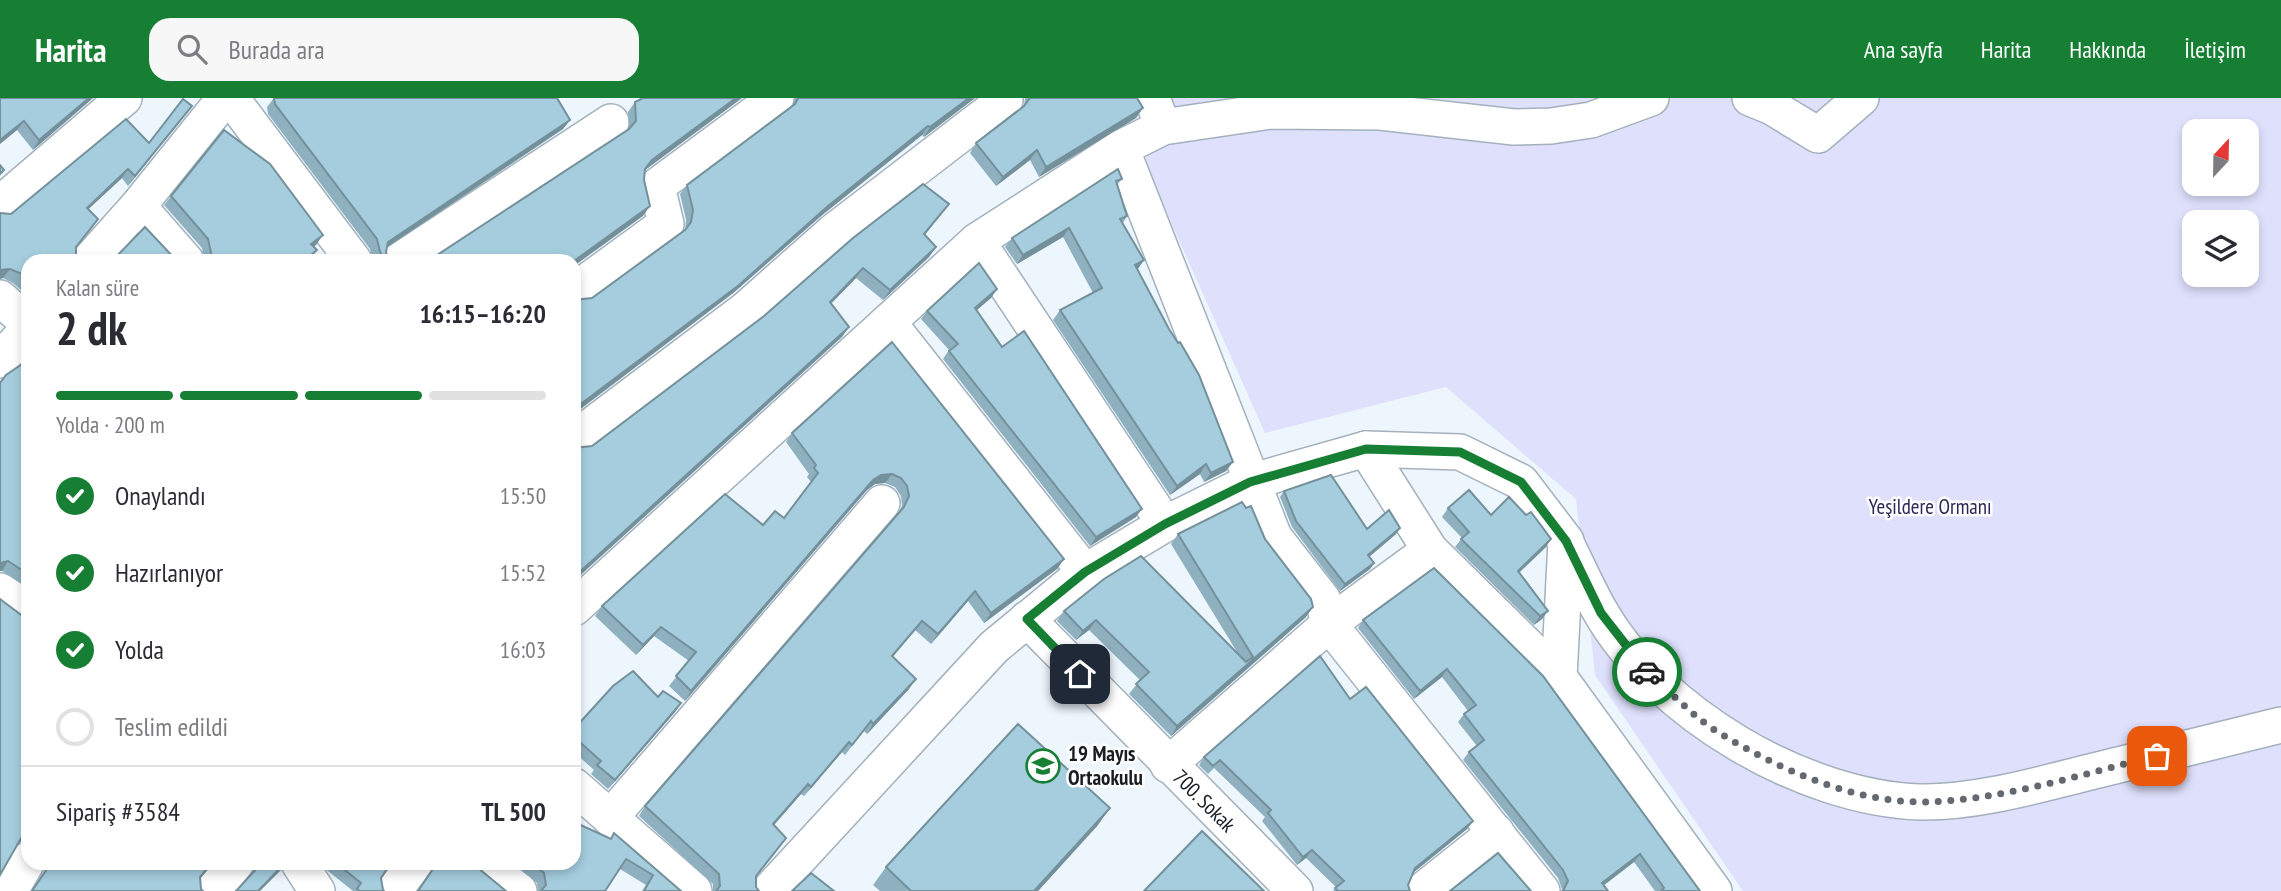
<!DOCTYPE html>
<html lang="tr">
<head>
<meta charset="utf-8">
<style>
  :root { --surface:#fff; --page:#f7f7f7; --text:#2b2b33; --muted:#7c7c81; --line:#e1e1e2; --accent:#177f33 }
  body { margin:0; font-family:"PT Sans Narrow",sans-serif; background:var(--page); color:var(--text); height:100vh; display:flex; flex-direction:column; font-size:26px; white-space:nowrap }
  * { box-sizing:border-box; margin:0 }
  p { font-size:23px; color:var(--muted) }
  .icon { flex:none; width:38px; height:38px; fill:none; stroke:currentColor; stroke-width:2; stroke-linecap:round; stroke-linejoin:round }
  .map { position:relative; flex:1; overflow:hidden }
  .drawer { position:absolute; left:21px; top:156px; width:560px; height:616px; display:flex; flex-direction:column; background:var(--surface); border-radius:21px; box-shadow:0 4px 10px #0003 }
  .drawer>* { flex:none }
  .needle { width:46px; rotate:22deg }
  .fabs { position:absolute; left:2182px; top:21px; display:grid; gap:14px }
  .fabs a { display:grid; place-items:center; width:77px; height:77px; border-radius:14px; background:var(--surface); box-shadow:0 4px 10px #0003; font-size:35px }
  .pin { position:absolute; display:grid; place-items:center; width:60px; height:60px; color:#fff; margin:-30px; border-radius:14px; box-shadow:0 4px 10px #0006 }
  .courier { position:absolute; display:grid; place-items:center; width:70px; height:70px; margin:-35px; border:5px solid #177f33; border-radius:50%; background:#fff; color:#222; box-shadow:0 2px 9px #0007 }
  .overview em { font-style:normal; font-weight:800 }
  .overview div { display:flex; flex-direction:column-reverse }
  .overview { display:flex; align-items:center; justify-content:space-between; height:119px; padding:0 35px }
  h1 { font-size:46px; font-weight:800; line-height:52px }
  .bar { display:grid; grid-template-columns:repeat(4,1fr); gap:10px 7px; align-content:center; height:84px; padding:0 35px }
  .bar i { height:9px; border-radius:5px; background:var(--line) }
  .bar .current { background:var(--accent) }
  .bar p { grid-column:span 4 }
  .line { display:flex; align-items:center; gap:18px; padding:0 35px; border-top:2px solid var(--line) }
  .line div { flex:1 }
  ol { padding:0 35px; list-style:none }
  li { display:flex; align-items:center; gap:21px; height:77px }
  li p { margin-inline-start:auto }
  li .icon { padding:7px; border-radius:50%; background:var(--accent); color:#fff; stroke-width:4 }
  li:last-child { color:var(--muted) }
  li i { width:38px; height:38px; border:4px solid var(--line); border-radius:50% }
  header { display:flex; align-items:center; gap:42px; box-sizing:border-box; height:98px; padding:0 35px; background:var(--accent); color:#fff }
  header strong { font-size:33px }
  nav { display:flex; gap:38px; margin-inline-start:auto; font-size:24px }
  .search { width:490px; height:63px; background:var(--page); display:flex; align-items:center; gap:18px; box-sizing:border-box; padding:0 24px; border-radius:21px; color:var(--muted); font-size:26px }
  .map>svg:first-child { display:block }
  .green { fill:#dfe0fc; fill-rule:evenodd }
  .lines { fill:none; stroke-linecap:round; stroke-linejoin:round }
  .minor-casing { stroke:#a3b1bd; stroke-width:38 }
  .minor { stroke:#fff; stroke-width:35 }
  .wall { fill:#8eb0bf }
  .shaded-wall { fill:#74909b }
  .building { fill:#a5cdde; stroke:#74909b; stroke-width:2 }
  .done { stroke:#63696f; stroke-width:7; stroke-dasharray:0 12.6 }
  .route { stroke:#177f33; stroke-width:9 }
  .labels { text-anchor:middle; stroke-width:5; stroke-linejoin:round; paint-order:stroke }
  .park-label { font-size:21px; fill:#2b2956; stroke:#fff }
  .poi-label { font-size:21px; font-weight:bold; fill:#181d22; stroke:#fff; text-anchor:start }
  .street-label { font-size:21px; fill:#181d22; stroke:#fff }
</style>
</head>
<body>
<header>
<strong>Harita</strong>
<div class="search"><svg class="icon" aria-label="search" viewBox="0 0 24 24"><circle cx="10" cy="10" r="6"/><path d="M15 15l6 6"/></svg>Burada ara</div>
<nav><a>Ana sayfa</a><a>Harita</a><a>Hakkında</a><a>İletişim</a></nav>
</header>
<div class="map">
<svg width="2281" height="793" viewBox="0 0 2281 793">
  <rect width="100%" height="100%" fill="#edf6fd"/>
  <path class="green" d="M1147,0h1134v793h-538l-148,-216 -19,-176 -130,-112 -181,46 -119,-267zM2194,33h53v53h-53zM2194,124h53v53h-53z"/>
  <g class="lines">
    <defs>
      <g id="minor">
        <polyline points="231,0 354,163"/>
        <polyline points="1152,0 1163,29"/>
        <polyline points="1750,0 1772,9 1818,37 1861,0"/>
        <polyline points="1121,50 1274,439 1323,502 1329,526 1542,793"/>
        <polyline points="0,106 124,0"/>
        <polyline points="138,108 186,163"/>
        <polyline points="977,143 1165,426"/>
        <polyline points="89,163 138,108 225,0"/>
        <polyline points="399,163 611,24"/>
        <polyline points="574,193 666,126 657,88 776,0"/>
        <polyline points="0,200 28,225"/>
        <polyline points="888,224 1085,474"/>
        <polyline points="0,262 28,231"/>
        <polyline points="574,341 745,212 833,134 1005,2"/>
        <polyline points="1366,351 1430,452 1559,579"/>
        <path d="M1567,447c11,22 21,45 33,66 58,102 203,187 320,191 54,1 114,-16 166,-29 65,-16 130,-32 195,-48"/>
        <polyline points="0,493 28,511"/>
        <polyline points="574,510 977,143 1121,50 1163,29 1271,13 1380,14 1514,29 1551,28 1591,22 1651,0"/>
        <polyline points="1027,521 1295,793"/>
        <polyline points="1168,667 1329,526 1430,452"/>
        <polyline points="574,688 694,793"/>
        <polyline points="610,720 882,405"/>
        <polyline points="299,765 317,793"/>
        <polyline points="482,765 519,793"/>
        <polyline points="10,793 28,762"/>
        <polyline points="213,793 236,765"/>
        <polyline points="394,793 415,765"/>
        <polyline points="769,793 994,549 1085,474 1165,426 1250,384 1366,351 1460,354 1521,384 1566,443 1559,579 1714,793"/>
        <polyline points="1422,793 1496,734"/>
      </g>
    </defs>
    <use href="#minor" class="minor-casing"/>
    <use href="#minor" class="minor"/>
  </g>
  <g class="wall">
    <polygon points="0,0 93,0 33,52 17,32 0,46"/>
    <polygon points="274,0 558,2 570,22 563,31 387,150 386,154 388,163 373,163 370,151 268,16 267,9"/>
    <polygon points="742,0 645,72 643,118 629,31 628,14 635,4"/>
    <polygon points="795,0 975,0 924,39 922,37 821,118 732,196 592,200 685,133 686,122 680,96 687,87 791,9"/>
    <polygon points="1025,0 1138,0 1137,1 1143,10 1136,20 1039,79 1030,62 996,88 970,55 976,45 1024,9"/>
    <polygon points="192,8 128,88 122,80 88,111 91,130 28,163 28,198 13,185 3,180 0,181 0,115 11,116 149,45"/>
    <polygon points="1122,81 1117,87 1127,118 1123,125 1144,162 1137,172 1233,364 1226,373 1204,384 1200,376 1170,397 1053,222 1060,212 1093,195 1063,139 1017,166 1005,149 1012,140"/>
    <polygon points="171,98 316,147 314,148 309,163 204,163 202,150 164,107"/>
    <polygon points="949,106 925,137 936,149 929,159 883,202 856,180 831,205 842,239 592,348"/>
    <polygon points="997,191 991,200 976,212 1002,249 1136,419 1090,448 943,261 949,252 921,221 927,213"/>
    <polygon points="892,244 1064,461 1057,471 984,525 968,503 931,546 915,532 892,559 909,591 867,636 864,633 845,657 842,654 804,698 801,696 774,727 779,750 756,779 756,789 759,793 713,793 713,786 639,718 645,708 899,414 902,408 901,398 895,389 885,385 875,386 867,392 685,603 669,588 689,563 654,538 636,557 595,518 602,508 763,427 784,420 811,384 807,379 809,376 786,344 792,335"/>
    <polygon points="28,259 28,490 2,473 0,473 0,285"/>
    <polygon points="1284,393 1367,431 1396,436 1369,459 1374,465 1370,471 1340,493 1292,429 1280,399"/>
    <polygon points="1448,410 1491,417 1546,449 1519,475 1542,521 1534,527 1455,449 1462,440 1442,419"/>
    <polygon points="1178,436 1265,441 1306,519 1171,638 1129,596 1140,582 1089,532 1076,542 1057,523 1064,513 1237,554 1171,446"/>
    <polygon points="1434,470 1700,793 1655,793 1634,764 1603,788 1608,793 1561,793 1562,791 1558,780 1463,662 1469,654 1477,648 1458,624 1464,616 1468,613 1442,579 1414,601 1358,530 1363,522"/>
    <polygon points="658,599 681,605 675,614 608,691 591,676 594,672 574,654 574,631"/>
    <polygon points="1350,601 1473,723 1467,731 1413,775 1408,787 1410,793 1333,793 1336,789 1306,760 1297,767 1262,723 1265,719 1214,670 1208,676 1199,667 1204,659"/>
    <polygon points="1098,727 1038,793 880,793 873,787 886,769"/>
    <polygon points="614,735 681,793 642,793 646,787 620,771 605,793 538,793 537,785 513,765 574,765 610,741"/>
    <polygon points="322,765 391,765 381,780 383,792 384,793 353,793 328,773"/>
  </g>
  <g class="shaded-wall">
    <polygon points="89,0 93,0 33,52 39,42"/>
    <polygon points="736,0 742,0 645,72 652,62"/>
    <polygon points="969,0 975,0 924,39 930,29"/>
    <polygon points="192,8 185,17 128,88 135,78"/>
    <polygon points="1143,10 1136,20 1039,79 1046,69"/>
    <polygon points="570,22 563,31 381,153 388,144"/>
    <polygon points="24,23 17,32 0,46 0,42"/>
    <polygon points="928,28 922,37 821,118 732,196 574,316 574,311"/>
    <polygon points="1037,52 1030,62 996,88 1003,79"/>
    <polygon points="128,71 122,80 80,119 87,110"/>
    <polygon points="650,108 643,118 574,168 574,163"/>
    <polygon points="1069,130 1063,139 1017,166 1023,157"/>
    <polygon points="323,137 316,147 305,155 311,146"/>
    <polygon points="936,149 929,159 883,202 890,192"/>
    <polygon points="317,152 310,162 304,163"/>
    <polygon points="1144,162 1137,172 1135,167"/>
    <polygon points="863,170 856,180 823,214 830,204"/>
    <polygon points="10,171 3,180 0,181 0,172"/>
    <polygon points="997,191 991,200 969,219 975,210"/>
    <polygon points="849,229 842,239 574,483 574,479"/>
    <polygon points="1233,364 1226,373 1204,384 1211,375"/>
    <polygon points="1206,366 1200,376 1170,397 1177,388"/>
    <polygon points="892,376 885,385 875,386 867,392 685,603 691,593 873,382 881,377"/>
    <polygon points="1142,411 1136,419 1090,448 1096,439"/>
    <polygon points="1400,430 1396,436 1363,464 1368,457"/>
    <polygon points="1551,441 1546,449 1512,481 1518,473"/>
    <polygon points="1064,461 1057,471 984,525 991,515"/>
    <polygon points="8,463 2,473 0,473 0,465"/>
    <polygon points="1374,465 1370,471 1340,493 1345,486"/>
    <polygon points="975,493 968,503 931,546 938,536"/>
    <polygon points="1313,509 1306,519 1171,638 1177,628"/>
    <polygon points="1548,513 1542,521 1534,527 1540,518"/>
    <polygon points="1096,522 1089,532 1076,542 1083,533"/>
    <polygon points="922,523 915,532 885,568 892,558"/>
    <polygon points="661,529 654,538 636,557 643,547"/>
    <polygon points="1447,571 1442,579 1414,601 1420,593"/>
    <polygon points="916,581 909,591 867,636 873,626"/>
    <polygon points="681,605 675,614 608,691 615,682"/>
    <polygon points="849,644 842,654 804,698 811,689"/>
    <polygon points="808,686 801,696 766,736 773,726"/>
    <polygon points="1110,710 1098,727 1038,793 1034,793"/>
    <polygon points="1473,723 1467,731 1409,778 1415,770"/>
    <polygon points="28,734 28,742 17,745 24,735"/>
    <polygon points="1312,752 1306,760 1297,767 1303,759"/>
    <polygon points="1640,756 1634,764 1596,793 1602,785"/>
    <polygon points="286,765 281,772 260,793 258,793"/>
  </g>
  <g class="building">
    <polygon points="0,0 89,0 39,42 24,23 0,42"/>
    <polygon points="274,0 557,0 570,22 388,144 386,154 388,163 387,163 380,154 377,141 275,6"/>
    <polygon points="643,0 736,0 652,62 645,71 644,82 650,108 574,163 428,163 629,31 636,23 635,4"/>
    <polygon points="798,0 969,0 930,29 928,28 828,108 739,187 574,311 574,202 592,200 685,132 691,124 693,112 687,87 795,6"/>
    <polygon points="1030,0 1137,0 1143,10 1046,69 1037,52 1003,79 976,45 1024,8"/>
    <polygon points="183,1 192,8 135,78 128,71 87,110 98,121 76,149 76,159 79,163 28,163 28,182 20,175 10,171 0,172 0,115 11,116 126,21 149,45"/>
    <polygon points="224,32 270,66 323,137 311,146 317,152 304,163 210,163 212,159 208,141 171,98"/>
    <polygon points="0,67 4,72 0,76"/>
    <polygon points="1118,71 1122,81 1116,83 1127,118 1120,121 1144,162 1135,167 1169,231 1178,245 1180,244 1199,277 1233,364 1211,375 1206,366 1177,388 1060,212 1102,190 1069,130 1023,157 1012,140"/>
    <polygon points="923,86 949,106 924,136 936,149 890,192 863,170 830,204 849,229 574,479 574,350 592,348 764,218 853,140"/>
    <polygon points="145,129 177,163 112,163"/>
    <polygon points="979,165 997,191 975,210 1002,249 1024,233 1142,411 1096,439 949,253 958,246 927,213"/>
    <polygon points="892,244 1064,461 991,515 975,493 938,536 922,523 892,558 916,581 873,626 871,623 852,647 849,644 811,689 808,686 773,726 786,740 756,778 756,789 759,793 716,793 720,788 719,776 645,708 904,409 909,398 907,388 901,380 892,376 881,377 873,382 691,593 676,578 696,554 661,529 643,547 602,508 725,396 763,427 775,413 784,420 818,375 814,370 816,367 792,335"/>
    <polygon points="28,259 28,476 8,463 0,465 0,285 6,277 22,266"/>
    <polygon points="1331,377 1367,431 1389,412 1400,430 1368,457 1374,465 1345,486 1296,423 1284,393"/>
    <polygon points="1469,392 1491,417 1509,399 1526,417 1531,414 1551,441 1518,473 1548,513 1540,518 1461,441 1469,434 1448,410"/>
    <polygon points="1242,404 1246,410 1251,408 1265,441 1311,501 1313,509 1177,628 1136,586 1149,574 1096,522 1083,533 1064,513 1104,481 1141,458 1246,564 1253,559 1178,436"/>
    <polygon points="1434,470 1543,578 1700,793 1661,793 1664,790 1640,756 1602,785 1608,793 1563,793 1568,783 1563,772 1469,654 1484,642 1464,616 1476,607 1447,571 1420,593 1363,522"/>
    <polygon points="0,501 24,519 28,520 28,734 24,735 0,777"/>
    <polygon points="1320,558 1350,601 1366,589 1473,723 1415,770 1408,787 1410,793 1338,793 1335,790 1344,783 1312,752 1303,759 1268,715 1271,712 1220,662 1213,668 1204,659"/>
    <polygon points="633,573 658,599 663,593 681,605 615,682 597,667 601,663 574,639 574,631 613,588"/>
    <polygon points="1018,626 1110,710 1034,793 911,793 886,769"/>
    <polygon points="574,724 611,741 614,735 681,793 644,793 653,777 626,761 605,793 541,793 546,787 544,775 532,765 574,765"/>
    <polygon points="1202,733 1264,793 1144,793"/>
    <polygon points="1498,755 1531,793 1450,793"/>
    <polygon points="51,765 212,765 200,779 201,791 203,793 32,793"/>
    <polygon points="260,765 285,765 258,793 236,793 259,768"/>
    <polygon points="336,765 391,765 381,780 383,792 384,793 360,793 357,791 361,785"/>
    <polygon points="437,765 472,765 506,793 418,793"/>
    <polygon points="811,775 834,793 792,793"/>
  </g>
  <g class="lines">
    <path class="done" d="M1647,574c24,20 47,46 74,62 58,35 131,68 201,68 79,-1 159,-28 235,-46"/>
    <polyline class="route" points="1080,576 1027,521 1085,474 1165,426 1250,384 1366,351 1460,354 1521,384 1566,443 1601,515 1647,574"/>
  </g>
  <defs>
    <symbol id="school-ring" viewBox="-11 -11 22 22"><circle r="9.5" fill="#fff" stroke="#177f33" stroke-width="1.5"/><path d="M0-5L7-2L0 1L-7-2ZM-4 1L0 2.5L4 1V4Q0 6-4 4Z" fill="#177f33"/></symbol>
  </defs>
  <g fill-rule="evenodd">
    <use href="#school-ring" x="1024" y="649" width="38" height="38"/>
  </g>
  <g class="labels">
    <g class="park-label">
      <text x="1930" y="416">Yeşildere Ormanı</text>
    </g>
    <g class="poi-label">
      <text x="1068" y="663">19 Mayıs<tspan x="1068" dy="24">Ortaokulu</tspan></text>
    </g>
    <g class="street-label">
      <text transform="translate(1204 703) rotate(45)" y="7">700. Sokak</text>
    </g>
  </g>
</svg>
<div class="fabs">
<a><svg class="needle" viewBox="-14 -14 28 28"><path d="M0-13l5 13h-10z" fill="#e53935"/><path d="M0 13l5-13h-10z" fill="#7c7c81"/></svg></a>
<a><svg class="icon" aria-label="layers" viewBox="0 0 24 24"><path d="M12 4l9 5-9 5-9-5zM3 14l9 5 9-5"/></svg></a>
</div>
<div class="pin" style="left:2157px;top:658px;background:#ea580c"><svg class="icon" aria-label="bag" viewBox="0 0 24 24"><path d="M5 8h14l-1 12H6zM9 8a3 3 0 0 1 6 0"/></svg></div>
<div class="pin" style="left:1080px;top:576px;background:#1f2937"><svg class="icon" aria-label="home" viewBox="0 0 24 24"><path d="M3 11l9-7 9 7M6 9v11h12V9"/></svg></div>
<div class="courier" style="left:1647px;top:574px"><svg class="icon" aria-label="car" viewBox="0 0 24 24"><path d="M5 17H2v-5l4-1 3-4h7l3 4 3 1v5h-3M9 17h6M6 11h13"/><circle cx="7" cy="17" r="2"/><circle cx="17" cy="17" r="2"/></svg></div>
<section class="drawer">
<div class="overview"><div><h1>2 dk</h1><p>Kalan süre</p></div><em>16:15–16:20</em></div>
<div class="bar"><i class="current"></i><i class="current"></i><i class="current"></i><i></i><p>Yolda · 200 m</p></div>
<ol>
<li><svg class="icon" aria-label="check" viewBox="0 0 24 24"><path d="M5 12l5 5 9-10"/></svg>Onaylandı<p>15:50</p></li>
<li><svg class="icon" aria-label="check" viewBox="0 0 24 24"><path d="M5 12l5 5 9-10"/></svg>Hazırlanıyor<p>15:52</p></li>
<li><svg class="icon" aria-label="check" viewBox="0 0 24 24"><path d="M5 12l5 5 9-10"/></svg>Yolda<p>16:03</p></li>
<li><i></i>Teslim edildi</li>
</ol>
<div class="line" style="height:91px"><div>Sipariş #3584</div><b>TL 500</b></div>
</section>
</div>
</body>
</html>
